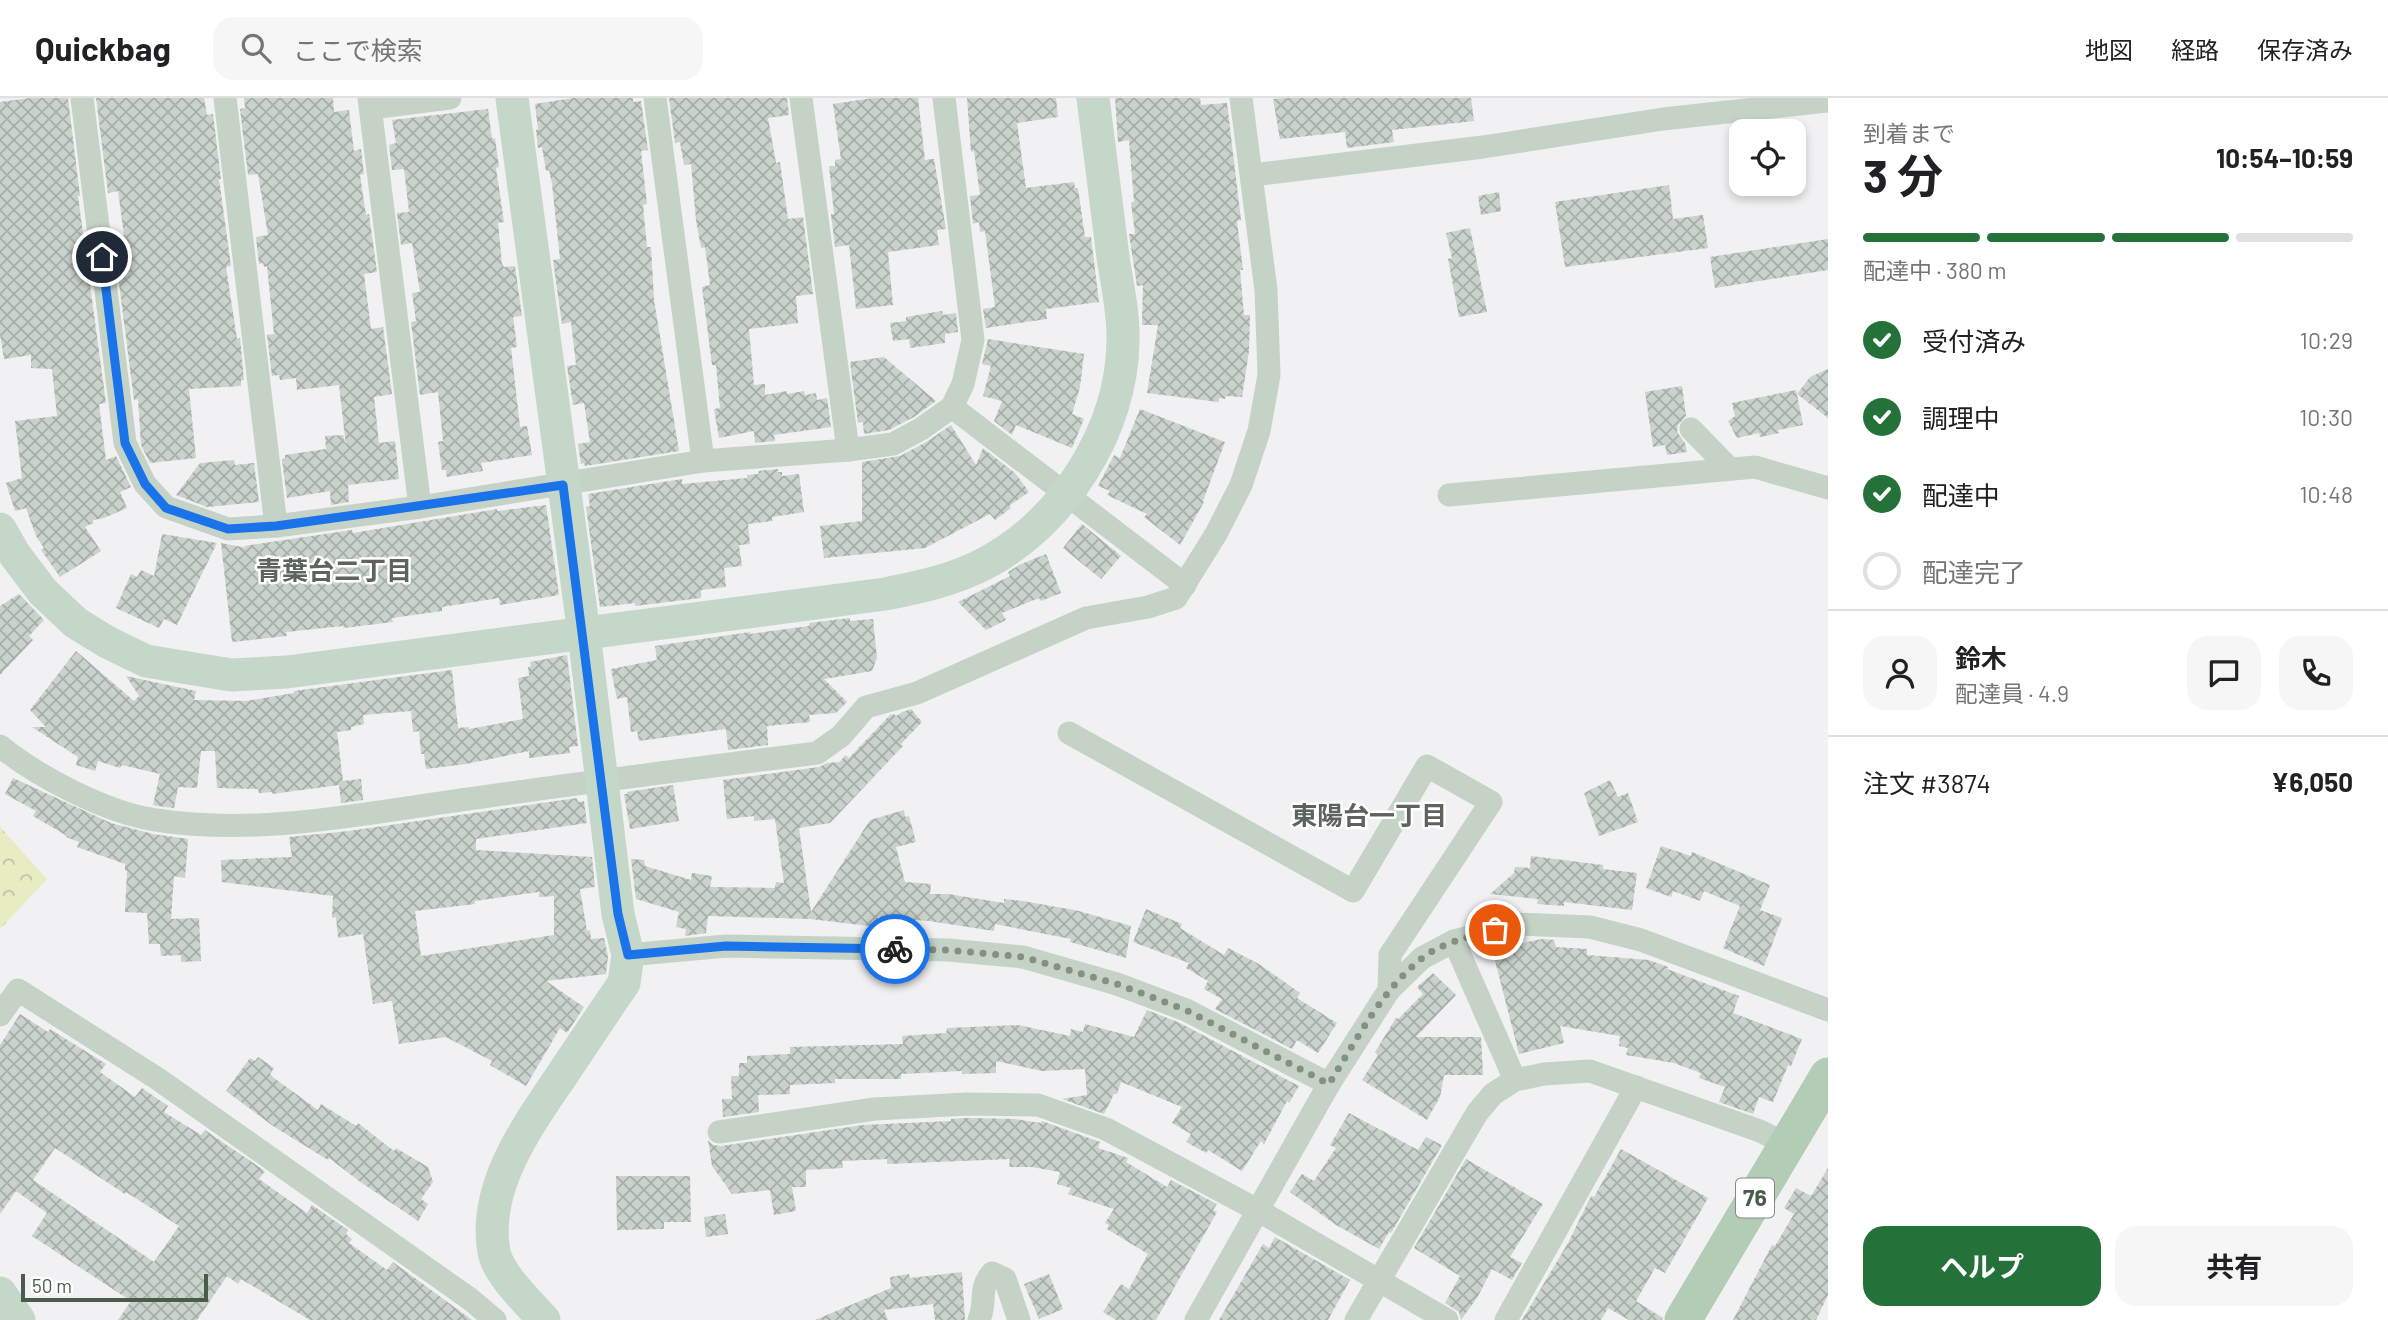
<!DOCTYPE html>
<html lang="ja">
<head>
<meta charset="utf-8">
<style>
  :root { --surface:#fff; --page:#f6f6f6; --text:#202124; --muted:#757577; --line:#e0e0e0; --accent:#247239 }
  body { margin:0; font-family:Barlow,"Noto Sans JP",sans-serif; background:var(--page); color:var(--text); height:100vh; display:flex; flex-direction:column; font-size:26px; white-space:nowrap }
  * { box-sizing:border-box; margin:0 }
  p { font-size:23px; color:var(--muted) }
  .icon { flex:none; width:38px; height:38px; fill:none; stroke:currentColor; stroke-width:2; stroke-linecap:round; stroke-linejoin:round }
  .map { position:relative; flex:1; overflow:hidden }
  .details { display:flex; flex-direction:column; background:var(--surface); width:560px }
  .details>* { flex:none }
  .buttons { position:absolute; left:1729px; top:21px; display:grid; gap:14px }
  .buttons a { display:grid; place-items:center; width:77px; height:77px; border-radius:14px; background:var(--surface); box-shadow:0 4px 10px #0003; font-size:35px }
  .scale { position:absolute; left:21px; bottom:18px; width:187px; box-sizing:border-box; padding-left:7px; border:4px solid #495c4c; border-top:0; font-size:19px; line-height:24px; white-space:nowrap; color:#495c4c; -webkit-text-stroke:5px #fff; paint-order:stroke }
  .pin { position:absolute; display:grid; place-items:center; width:60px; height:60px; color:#fff; margin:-30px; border:4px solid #fff; border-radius:50%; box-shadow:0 2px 7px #0007 }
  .courier { position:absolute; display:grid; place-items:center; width:70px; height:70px; margin:-35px; border:5px solid #1a73e8; border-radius:50%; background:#fff; color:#222; box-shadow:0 2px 9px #0007 }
  .summary em { font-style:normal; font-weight:700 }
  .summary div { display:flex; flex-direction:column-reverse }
  .summary { display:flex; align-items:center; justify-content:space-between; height:119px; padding:0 35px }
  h1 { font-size:46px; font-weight:700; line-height:52px }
  .bar { display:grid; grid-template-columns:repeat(4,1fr); gap:10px 7px; align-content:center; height:84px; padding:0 35px }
  .bar i { height:9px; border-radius:5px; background:var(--line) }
  .bar .selected { background:var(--accent) }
  .bar p { grid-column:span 4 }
  .line { display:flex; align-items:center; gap:18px; padding:0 35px; border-top:2px solid var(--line) }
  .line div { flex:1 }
  .round { display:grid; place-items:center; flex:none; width:74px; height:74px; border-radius:21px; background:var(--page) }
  ol { padding:0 35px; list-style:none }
  li { display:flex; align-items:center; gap:21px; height:77px }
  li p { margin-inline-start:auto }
  li .icon { padding:7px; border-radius:50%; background:var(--accent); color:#fff; stroke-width:4 }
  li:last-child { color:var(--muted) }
  li i { width:38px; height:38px; border:4px solid var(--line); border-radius:50% }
  .cta { display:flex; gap:14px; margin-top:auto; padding:14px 35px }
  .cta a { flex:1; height:80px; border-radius:21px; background:var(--accent); color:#fff; font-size:28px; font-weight:700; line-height:80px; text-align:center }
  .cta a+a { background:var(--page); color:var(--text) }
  header { display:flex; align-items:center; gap:42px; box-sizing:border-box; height:98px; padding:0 35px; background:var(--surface); border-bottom:2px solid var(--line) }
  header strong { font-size:33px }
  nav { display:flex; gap:38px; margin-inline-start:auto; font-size:24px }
  .search { width:490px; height:63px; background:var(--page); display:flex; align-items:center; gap:18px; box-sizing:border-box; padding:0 24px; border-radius:21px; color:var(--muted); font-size:26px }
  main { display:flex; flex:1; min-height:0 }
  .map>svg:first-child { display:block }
  .forest { fill:url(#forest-crowns) }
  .building { fill:url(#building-cross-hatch); fill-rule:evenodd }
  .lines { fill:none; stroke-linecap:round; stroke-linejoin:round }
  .street { stroke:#c4d3c6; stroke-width:23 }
  .secondary { stroke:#c4d7c8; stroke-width:33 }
  .primary { stroke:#b2ccb6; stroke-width:37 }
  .done { stroke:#849086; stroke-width:7; stroke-dasharray:0 12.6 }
  .route { stroke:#1a73e8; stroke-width:9 }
  .labels { text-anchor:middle; stroke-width:5; stroke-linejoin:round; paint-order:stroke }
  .shield { fill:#fff; stroke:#808d82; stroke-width:2 }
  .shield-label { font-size:23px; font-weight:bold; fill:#495c4c }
  .neighbourhood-label { font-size:26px; font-weight:bold; fill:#5d645e; stroke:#fff }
</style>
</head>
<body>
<header>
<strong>Quickbag</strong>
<div class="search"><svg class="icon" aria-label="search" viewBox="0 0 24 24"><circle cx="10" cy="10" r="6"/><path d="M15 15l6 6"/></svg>ここで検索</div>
<nav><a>地図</a><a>経路</a><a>保存済み</a></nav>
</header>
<main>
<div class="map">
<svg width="1828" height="1222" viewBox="0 0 1828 1222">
  <defs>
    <pattern id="forest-crowns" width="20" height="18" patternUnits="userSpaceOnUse" patternTransform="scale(1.75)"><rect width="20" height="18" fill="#e9ecc2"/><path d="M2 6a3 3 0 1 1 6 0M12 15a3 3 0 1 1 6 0" fill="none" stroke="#bfc2a0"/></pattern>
    <pattern id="building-cross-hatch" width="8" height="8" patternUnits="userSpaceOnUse" patternTransform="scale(1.75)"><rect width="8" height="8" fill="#cad2cc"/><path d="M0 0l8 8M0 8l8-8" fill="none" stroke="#a6aea8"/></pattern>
  </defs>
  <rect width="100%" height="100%" fill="#f1f0f2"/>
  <polygon class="forest" points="0,729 47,781 0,831"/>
  <g class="building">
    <polygon points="30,0 68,0 80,98 78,98 106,305 99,306 106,362 116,358 131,389 120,394 127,410 104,420 93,422 93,425 85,429 101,453 60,479 41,452 44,450 36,438 26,410 15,413 6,385 22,380 15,323 57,318 52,271 31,270 31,257 4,261 0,237 0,4"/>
    <polygon points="96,0 204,0 207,17 213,16 221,81 219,81 231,168 226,169 237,241 240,240 244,282 241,282 241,288 189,291 196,360 150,365 141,347 138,301 134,302 113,139 124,137 118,93 108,95"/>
    <polygon points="244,0 333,0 334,14 349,12 354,53 361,51 364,76 360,77 366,117 369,116 377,174 364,176 371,231 383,229 392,296 374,299 379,345 395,343 399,381 348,387 349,404 331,407 330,393 287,400 282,362 285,360 285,357 326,351 325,338 343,337 346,348 339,287 297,292 296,280 280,282 279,277 272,278 267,237 274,236 267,168 264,169 263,165 259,166 256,139 268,137 258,76 248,77 240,11 245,10"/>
    <polygon points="573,0 633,0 633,4 641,3 648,52 641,53 647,106 643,107 647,149 651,149 654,202 679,353 585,368 584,365 581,366 578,346 590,344 584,305 573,307 567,268 576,267 571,224 562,226 553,162 560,161 552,86 549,72 546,73 542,49 538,50 536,32 538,31 535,6"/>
    <polygon points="669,0 787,0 789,17 768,20 776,65 780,64 788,121 803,119 813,196 796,198 798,225 749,231 754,287 765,286 765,297 787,293 787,296 804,293 805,297 816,295 817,302 827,300 831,329 774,337 775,343 755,345 754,333 719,340 714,311 720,310 716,267 712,267 702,189 710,187 705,149 701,150 696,122 691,66 684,67 680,44 675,45"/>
    <polygon points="873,0 918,0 925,62 934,61 946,131 937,132 939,147 888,154 893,207 856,211 849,147 835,149 831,116 834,116 829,68 835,68 835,62 841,61 833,6"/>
    <polygon points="967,0 1056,0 1058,19 1017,25 1026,90 1074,84 1075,90 1078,90 1085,139 1091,139 1099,204 1046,211 1047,221 986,230 983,211 995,209 985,133 980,134 979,124 973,126 970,98 980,97 974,53 971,54"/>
    <polygon points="1115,0 1200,0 1201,7 1227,5 1241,122 1237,123 1243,172 1240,172 1244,217 1250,217 1249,253 1242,299 1226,298 1225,301 1219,300 1219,304 1147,295 1158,227 1142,227 1143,187 1137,188 1129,136 1135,136 1131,104 1134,104 1129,42 1118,44"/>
    <polygon points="1284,0 1471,0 1474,23 1392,32 1394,44 1347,50 1345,34 1280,41 1273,1"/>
    <polygon points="488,11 492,41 495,40 499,69 496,70 504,124 498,125 502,166 504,169 515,168 522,218 513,219 517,249 511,250 520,329 527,328 532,357 481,365 483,373 447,379 446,372 442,372 438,344 443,343 438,294 420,297 411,224 416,223 412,195 420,194 412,145 401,147 397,115 409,114 404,71 392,72 389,47 396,45 392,22"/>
    <polygon points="1669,87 1673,121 1703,117 1708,150 1565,169 1555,104"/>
    <polygon points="1499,94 1501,113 1481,117 1478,98"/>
    <polygon points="1470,130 1487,214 1459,219 1448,161 1452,160 1446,135"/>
    <polygon points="1828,141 1828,172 1715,190 1710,159"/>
    <polygon points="942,213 943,217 956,215 958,234 945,236 945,245 910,250 909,241 893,243 890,225 906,223 906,219"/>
    <polygon points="988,241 1084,256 1080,289 1072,316 1084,321 1072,350 1016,327 1012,337 994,323 1002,303 983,298 991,268 982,266"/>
    <polygon points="884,259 936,303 914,319 889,332 864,336 863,324 858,325 850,264"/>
    <polygon points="1828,271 1828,320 1797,296 1810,279"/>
    <polygon points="1682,288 1686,318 1678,327 1677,334 1685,345 1687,354 1667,357 1665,347 1653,349 1645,294"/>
    <polygon points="1796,292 1803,327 1778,332 1779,335 1760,339 1759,335 1737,340 1728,323 1735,318 1732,305"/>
    <polygon points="1140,311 1225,344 1203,403 1204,404 1180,447 1144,419 1147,416 1107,397 1110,393 1098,388 1114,357 1120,360"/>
    <polygon points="951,327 976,367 983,350 1015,375 1029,394 1009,408 1011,410 995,422 990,416 925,450 824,460 820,428 862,423 862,364 900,358 928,343"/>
    <polygon points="234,362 235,367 254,365 259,404 207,409 176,397 200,365"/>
    <polygon points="778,371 778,374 782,374 782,378 799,376 804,414 772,419 772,423 748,426 750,446 739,447 742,468 724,470 726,489 701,492 701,500 635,508 635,505 600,509 586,409 590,408 588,396 682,381 682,386 747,380 747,377 759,376 758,373"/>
    <polygon points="546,407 559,497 500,507 499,500 442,509 442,513 392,520 393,524 344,530 343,528 286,534 287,538 232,544 221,445 247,450 244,448 352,432 353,435 497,411 497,413"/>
    <polygon points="1082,426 1121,458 1101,481 1063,450"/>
    <polygon points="162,436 217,445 177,527 164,521 159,530 116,510 131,476 137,479 141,472 154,478"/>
    <polygon points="1046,456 1061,495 1041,503 1039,500 1002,515 1006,522 986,532 958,504 1010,478 1008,474 1019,467"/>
    <polygon points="19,496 44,522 29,538 33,542 0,577 0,508"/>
    <polygon points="850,520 850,523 873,521 877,560 872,573 824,581 847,604 836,615 809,617 810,624 767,628 768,647 728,652 726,631 639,643 637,633 631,634 627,599 617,601 611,571 657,562 655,548 750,534 750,536 809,528 809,525"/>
    <polygon points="76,553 134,603 139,598 126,578 196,593 194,602 246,603 294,595 294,593 452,572 458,630 469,629 469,631 523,621 518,580 529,578 528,569 531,568 530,564 567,557 578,648 569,649 570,655 529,660 529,653 466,666 426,671 424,656 421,656 419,633 413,634 411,613 363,617 364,626 351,629 351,632 337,634 343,683 361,681 363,702 341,705 339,687 272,696 272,694 259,695 258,691 217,690 215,653 201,653 197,690 178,689 174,710 158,708 153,707 160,676 122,667 120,670 98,663 95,673 76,667 78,659 32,629 46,629 30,612"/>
    <polygon points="911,611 922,624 901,646 903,648 830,725 799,730 811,814 870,722 904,712 905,719 909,718 916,744 896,749 905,784 931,786 930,796 948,796 1004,805 1004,801 1023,803 1079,813 1131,828 1126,860 1070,844 1071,841 995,826 994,833 929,823 878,819 877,829 811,821 708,818 706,835 685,838 686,831 676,829 679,814 636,801 631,761 644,762 645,768 691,782 692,775 712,778 710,789 775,790 776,784 784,785 775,721 754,723 754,718 727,721 723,682 819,669 827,665 840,664 845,657 849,660 890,617 894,616 896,618 902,614"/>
    <polygon points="13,680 111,725 153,736 188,741 185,780 174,778 171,821 199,820 201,863 181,864 181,857 161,858 160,846 149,846 147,815 125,814 127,773 125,772 125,766 77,749 79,744 66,739 67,738 33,718 36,713 5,696"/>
    <polygon points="1610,682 1618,699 1628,695 1638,724 1599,738 1584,695"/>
    <polygon points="673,687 679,723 630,731 624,696 627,696 627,694"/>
    <path d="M577,700l1,4 6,-1 3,22 -111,16v11l116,7 3,30 -15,2 7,42 3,-1 1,9 13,-1 4,18 -2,18 -60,7 38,26 -17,26 -7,-5 -34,58 -36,-21 2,-4 -46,-24 -47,7 -7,-43 -19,3 -10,-70 -25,4 -2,-21 -4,1 1,-22 -111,-14 -1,-22 71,-3 -3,-20 60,-6zM539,794v5l15,-1v39l-133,21 -6,-45 60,-7v-3z"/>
    <polygon points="1661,748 1691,758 1692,754 1770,787 1760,812 1782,820 1764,868 1723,850 1740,808 1704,793 1700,803 1673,793 1671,799 1646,790"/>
    <polygon points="1531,758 1603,767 1603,771 1637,775 1632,812 1564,804 1564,808 1537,806 1538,801 1490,796 1514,775 1515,769 1530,770"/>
    <polygon points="1146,811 1182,826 1180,830 1224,857 1228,850 1259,866 1300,895 1297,900 1337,925 1318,955 1297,942 1292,951 1215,911 1222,901 1204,891 1208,883 1186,870 1189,865 1133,844"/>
    <polygon points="1542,841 1554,842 1556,849 1587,851 1587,857 1649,862 1668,869 1667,871 1739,898 1733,915 1802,941 1791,968 1788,967 1773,1004 1759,999 1753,1016 1719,1004 1725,989 1699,980 1701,975 1674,965 1626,957 1628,950 1619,948 1620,938 1560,928 1564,945 1519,956 1492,851"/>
    <polygon points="1433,875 1456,897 1416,939 1481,939 1483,977 1444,977 1440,999 1427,1022 1362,982 1378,957 1375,954 1396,920 1398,921 1423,896 1417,889"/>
    <polygon points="1147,912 1180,925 1299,988 1289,1005 1287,1003 1264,1046 1261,1043 1242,1073 1208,1052 1206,1055 1186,1044 1191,1036 1172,1025 1182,1009 1121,984 1117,996 1114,996 1104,1016 1062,1001 1087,997 1085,971 1042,973 996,963 996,975 962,976 962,973 901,976 901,981 835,981 835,985 790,987 790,996 758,997 759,1014 723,1019 722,1001 732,1001 731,978 739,978 739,965 747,965 747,958 790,956 790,949 903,946 902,938 946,935 947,930 1018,927 1070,938 1071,931 1083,934 1085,926 1134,939"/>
    <path d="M20,916l28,18 2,-3 56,35 -6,8 35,25 7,-9 26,18 -4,6 37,23 4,-5 13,9 47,32 -6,8 48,34 5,-8 36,25 -2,4 6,5 -3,4 38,27 6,-8 79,58h-162l-69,-41 -3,5 -11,-8 -30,44h-79l13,-19 -99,-65 15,-23 -31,-22 -16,23v-169zM55,1050l70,46 1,-2 53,34 -25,36 -121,-82z"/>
    <polygon points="258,959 274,970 270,976 274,980 318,1012 321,1006 356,1028 358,1025 394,1053 396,1050 428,1069 433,1084 421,1101 428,1106 418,1123 359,1083 329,1060 328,1062 273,1028 226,993 250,960 255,963"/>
    <polygon points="1349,1015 1418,1052 1426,1039 1442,1047 1391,1135 1389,1134 1379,1151 1336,1127 1290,1094 1302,1076 1314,1083 1336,1050 1330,1047"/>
    <polygon points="967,1020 1014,1021 1041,1025 1042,1023 1100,1044 1098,1050 1128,1060 1126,1064 1167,1089 1171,1082 1217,1106 1213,1112 1217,1114 1156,1222 1116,1222 1103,1214 1121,1186 1129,1191 1148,1156 1107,1131 1109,1127 1105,1125 1114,1111 1068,1096 1071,1090 1057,1086 1060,1074 1032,1069 1009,1069 1010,1061 887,1066 887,1061 842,1063 843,1070 806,1072 806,1089 792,1089 796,1113 774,1117 770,1092 732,1096 712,1068 708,1042 713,1047 721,1048 863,1027 951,1023 951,1021"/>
    <polygon points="1621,1051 1708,1100 1665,1175 1655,1170 1636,1203 1663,1220 1662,1222 1629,1222 1608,1210 1601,1222 1522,1222 1568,1145 1591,1098 1594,1099"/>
    <polygon points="1466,1061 1543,1106 1510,1159 1522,1165 1512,1182 1492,1171 1477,1200 1461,1222 1459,1214 1445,1205 1460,1178 1414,1150"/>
    <polygon points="1828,1070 1828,1197 1816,1222 1733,1222 1772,1147 1775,1148 1794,1116 1784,1110 1796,1090 1811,1098"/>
    <polygon points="616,1078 690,1078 691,1124 664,1124 664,1131 617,1132"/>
    <polygon points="725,1116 728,1136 706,1139 704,1119"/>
    <polygon points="1275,1139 1350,1182 1328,1222 1219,1222 1263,1146 1269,1150"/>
    <polygon points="962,1174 965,1222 935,1222 933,1206 884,1212 888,1222 815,1222 891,1190 890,1179 909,1176 910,1180"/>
    <polygon points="1049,1176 1063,1211 1039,1221 1024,1186"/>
  </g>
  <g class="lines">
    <g class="street">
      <polyline points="82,0 125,345 145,386 166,409 228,431 276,428 420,409 703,363 848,352 893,346 921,331 952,309 963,286 973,242 944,0"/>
      <polyline points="225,0 276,428"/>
      <polyline points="369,0 420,409"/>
      <polyline points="655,0 703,363"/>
      <polyline points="801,0 848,352"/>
      <polyline points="371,10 450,0"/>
      <polyline points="1252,77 1483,49 1663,21 1828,3"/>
      <polyline points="952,309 1185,487"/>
      <polyline points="1691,331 1728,369"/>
      <polyline points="1449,397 1755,369 1828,390"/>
      <polyline points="1069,635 1353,793 1427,668 1491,704 1390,857 1389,892 1329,986 1196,1222"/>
      <path d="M0,648c38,31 107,67 156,74 102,16 204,-6 305,-20 118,-17 237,-32 356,-47l24,-17 25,-29 51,-14 169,-75 62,-11 28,-9 40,-64 25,-49 18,-54 10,-56 -3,-85 -25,-192"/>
      <polyline points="1454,843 1515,982"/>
      <polyline points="628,857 726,848 948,852 1023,859 1117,886 1186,912 1329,986"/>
      <polyline points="1389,892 1422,860 1454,843 1516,826 1590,829 1641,842 1828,912"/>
      <polyline points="0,917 18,892 158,981 470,1201 495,1222"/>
      <polyline points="719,1034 875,1011 967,1006 1038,1007 1106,1031 1259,1113 1447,1222"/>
      <path d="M979,1222c8,-19 -1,-30 13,-47l13,6 14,41"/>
      <polyline points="1356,1222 1477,1015 1493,996 1515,982 1544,976 1590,973 1760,1033 1786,1046"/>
      <polyline points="1506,1222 1636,989"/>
    </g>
    <g class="secondary">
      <path d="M512,0l72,536 34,280 10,41 -4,28c-20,29 -40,59 -60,89 -34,51 -82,113 -70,180 4,22 35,51 50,68"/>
      <path d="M0,431l15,26 28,37 33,31 31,19 39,19 85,14 56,-3 598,-78c35,-7 69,-14 101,-31 78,-42 136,-133 137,-222 1,-27 -6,-57 -10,-84 -7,-53 -13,-106 -20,-159"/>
      <polyline points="0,1195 19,1222"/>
    </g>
    <polyline class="primary" points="1683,1222 1828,978"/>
  </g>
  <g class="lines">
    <path class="done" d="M895,851l53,1 75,7 94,27 69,26 143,74c27,-43 52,-93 92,-125 21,-17 49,-22 74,-29"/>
    <polyline class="route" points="102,159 125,345 145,386 166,410 228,431 276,428 348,418 563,387 618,816 628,857 726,848 895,851"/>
  </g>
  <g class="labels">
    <rect class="shield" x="1736" y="1080.5" width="38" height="39" rx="5"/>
    <g class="shield-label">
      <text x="1755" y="1108">76</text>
    </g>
    <g class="neighbourhood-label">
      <text x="334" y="482">青葉台二丁目</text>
      <text x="1369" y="727">東陽台一丁目</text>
    </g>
  </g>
</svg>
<div class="buttons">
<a><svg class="icon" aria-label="locate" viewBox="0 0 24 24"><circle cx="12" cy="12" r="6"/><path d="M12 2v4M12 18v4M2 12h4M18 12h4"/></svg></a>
</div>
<div class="scale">50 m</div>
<div class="pin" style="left:1495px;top:832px;background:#ea580c"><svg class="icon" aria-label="bag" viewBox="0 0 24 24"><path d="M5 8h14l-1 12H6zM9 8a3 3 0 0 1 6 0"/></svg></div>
<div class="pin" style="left:102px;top:159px;background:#1f2937"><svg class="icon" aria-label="home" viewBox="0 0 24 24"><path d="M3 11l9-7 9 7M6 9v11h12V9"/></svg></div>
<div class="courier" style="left:895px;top:851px"><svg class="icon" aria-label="bike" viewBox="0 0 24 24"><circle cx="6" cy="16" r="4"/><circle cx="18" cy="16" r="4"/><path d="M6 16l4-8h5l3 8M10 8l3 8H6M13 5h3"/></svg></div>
</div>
<section class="details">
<div class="summary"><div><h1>3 分</h1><p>到着まで</p></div><em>10:54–10:59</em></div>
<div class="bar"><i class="selected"></i><i class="selected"></i><i class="selected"></i><i></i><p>配達中 · 380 m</p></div>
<ol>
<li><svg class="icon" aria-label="check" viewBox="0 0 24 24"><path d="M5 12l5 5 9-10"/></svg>受付済み<p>10:29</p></li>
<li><svg class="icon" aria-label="check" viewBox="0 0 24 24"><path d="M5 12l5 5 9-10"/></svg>調理中<p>10:30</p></li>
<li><svg class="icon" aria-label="check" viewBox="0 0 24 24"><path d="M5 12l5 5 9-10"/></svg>配達中<p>10:48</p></li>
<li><i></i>配達完了</li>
</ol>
<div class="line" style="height:126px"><a class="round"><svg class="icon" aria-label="person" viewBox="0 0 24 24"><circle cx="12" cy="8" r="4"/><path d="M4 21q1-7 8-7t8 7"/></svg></a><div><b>鈴木</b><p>配達員 · 4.9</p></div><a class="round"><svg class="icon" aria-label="chat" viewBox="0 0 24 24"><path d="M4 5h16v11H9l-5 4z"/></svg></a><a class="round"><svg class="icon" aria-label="phone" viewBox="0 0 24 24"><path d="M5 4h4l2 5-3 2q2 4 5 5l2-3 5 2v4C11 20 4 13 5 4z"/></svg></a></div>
<div class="line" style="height:91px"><div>注文 #3874</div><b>¥6,050</b></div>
<div class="cta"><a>ヘルプ</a><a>共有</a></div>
</section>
</main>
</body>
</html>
